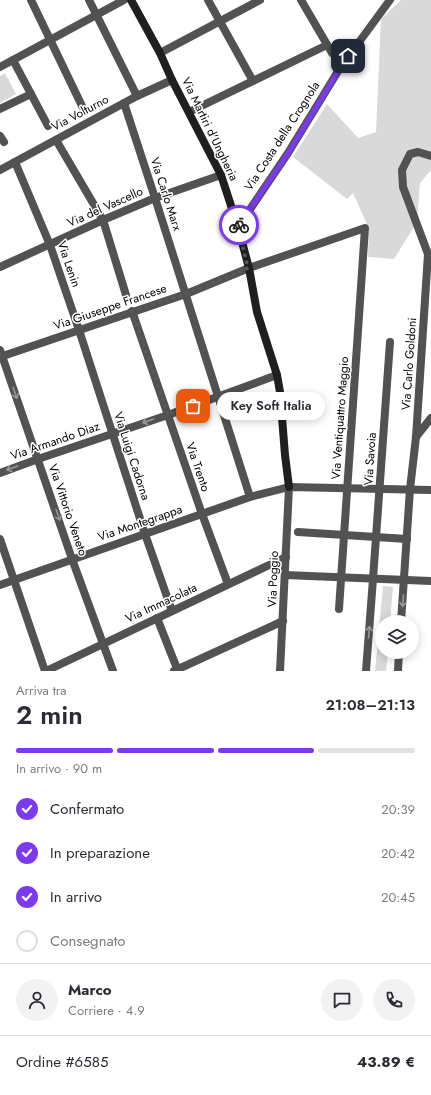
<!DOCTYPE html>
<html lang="it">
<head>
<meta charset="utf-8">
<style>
  :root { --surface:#fff; --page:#f2f2f3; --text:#2b2b33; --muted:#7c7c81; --line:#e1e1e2; --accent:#7c3aed }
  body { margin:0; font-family:Jost,sans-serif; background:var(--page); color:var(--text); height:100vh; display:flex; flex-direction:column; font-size:15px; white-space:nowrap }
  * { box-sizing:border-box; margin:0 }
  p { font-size:13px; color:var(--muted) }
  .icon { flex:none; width:22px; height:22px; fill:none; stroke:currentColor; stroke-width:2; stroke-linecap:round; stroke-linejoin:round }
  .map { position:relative; height:671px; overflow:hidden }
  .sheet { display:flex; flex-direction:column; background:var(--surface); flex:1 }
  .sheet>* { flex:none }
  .controls { position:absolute; left:375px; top:615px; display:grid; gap:8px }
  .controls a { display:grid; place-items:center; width:44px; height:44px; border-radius:50%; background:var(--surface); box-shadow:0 2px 10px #0003; font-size:20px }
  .pin { position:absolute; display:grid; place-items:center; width:34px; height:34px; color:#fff; margin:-17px; border-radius:8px; box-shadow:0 2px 6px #0006 }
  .courier { position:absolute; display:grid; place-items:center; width:40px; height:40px; margin:-20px; border:3px solid #7c3aed; border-radius:50%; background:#fff; color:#222; box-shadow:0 1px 5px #0007 }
  .bubble { position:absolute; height:28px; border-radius:14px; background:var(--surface); box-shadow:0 2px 10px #0003; font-size:13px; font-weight:600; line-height:28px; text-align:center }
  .headline em { font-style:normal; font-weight:600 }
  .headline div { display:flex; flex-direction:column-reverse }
  .headline { display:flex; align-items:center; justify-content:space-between; height:68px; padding:0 16px }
  h1 { font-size:26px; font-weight:600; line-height:30px }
  .bar { display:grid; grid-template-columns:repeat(4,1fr); gap:6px 4px; align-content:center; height:48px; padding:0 16px }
  .bar i { height:5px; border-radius:3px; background:var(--line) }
  .bar .on { background:var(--accent) }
  .bar p { grid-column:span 4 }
  .line { display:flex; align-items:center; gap:10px; padding:0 16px; border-top:1px solid var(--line) }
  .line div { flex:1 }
  .round { display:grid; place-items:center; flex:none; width:42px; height:42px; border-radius:21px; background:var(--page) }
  ol { padding:0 16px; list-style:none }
  li { display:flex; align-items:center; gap:12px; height:44px }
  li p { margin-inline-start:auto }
  li .icon { padding:4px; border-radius:50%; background:var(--accent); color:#fff; stroke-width:4 }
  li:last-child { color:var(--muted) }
  li i { width:22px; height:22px; border:2px solid var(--line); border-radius:50% }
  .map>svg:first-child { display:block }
  .green { fill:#d9d9d9 }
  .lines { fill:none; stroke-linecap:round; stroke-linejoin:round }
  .street { stroke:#525252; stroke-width:8 }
  .secondary { stroke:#1f1f1f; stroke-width:8 }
  .oneway { stroke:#979797 }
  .done { stroke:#595959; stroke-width:4; stroke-dasharray:0 7.2 }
  .route { stroke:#7c3aed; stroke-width:5 }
  .labels { text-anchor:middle; stroke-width:3; stroke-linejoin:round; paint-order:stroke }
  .street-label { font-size:12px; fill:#000; stroke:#fff }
</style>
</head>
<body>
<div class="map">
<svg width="431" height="671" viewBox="0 0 431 671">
  <rect width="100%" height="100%" fill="#fff"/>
  <g class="green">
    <polygon points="401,0 431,0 431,170 420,183 417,222 394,259 368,257 369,229 353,193 347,199 293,157 327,104 358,138 376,132 381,19"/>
    <polygon points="5,73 16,94 0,103 0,76"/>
    <polygon points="383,586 393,587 390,622 382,622 382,652 388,652 386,671 375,671"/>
  </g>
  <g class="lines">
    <g class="street">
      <polyline points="31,0 82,106"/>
      <polyline points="89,0 137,96"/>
      <polyline points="208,0 253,81"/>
      <polyline points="301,0 332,53"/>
      <polyline points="160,53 260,0"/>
      <polyline points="13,60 48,126"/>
      <polyline points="0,67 124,0"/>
      <polyline points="124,103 155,198 250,497"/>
      <polyline points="0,109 31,94"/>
      <polyline points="189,112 327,45"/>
      <polyline points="0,136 4,142"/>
      <polyline points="56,140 103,220 126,295"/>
      <polyline points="15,162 50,245 79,330 145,534 172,611"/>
      <polyline points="0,170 137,96 172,80"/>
      <polyline points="238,227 288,153 340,68 390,0"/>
      <polyline points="0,267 103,220 155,198 221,175"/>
      <polyline points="132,311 202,514 228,584"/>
      <polyline points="0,350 72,559 113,671"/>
      <polyline points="0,357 186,294 249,268 365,228 339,609"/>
      <polyline points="416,437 431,418"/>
      <polyline points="0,473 38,459 168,415 277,375"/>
      <polyline points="298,532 407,539"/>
      <polyline points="0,539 45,671"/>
      <polyline points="285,575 431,581"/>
      <polyline points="0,585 250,497 289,487 431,490"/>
      <polyline points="157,618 178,671"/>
      <polyline points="401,622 410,489 416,437 428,254 403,187 402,170 410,154 418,152 431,156"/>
      <polyline points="46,671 286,557"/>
      <polyline points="174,671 283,621"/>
      <polyline points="280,671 289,487"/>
      <polyline points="366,671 373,579 390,342"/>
      <polyline points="398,671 399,652"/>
    </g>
    <polyline class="secondary" points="131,0 160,53 172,80 221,175 238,227 249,268 257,312 277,375 280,392 285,455 289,487"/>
  </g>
  <defs><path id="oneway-shaft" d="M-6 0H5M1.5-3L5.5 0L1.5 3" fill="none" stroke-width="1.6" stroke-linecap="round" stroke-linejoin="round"/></defs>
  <g class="oneway">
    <use href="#oneway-shaft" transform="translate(15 393) rotate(71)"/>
    <use href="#oneway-shaft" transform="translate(148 421) rotate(161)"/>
    <use href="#oneway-shaft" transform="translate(12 468) rotate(160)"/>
    <use href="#oneway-shaft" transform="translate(58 515) rotate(71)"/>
    <use href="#oneway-shaft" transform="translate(403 601) rotate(94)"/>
    <use href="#oneway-shaft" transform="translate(369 632) rotate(-85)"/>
  </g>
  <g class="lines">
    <polyline class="done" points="193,406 168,415 132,311 186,294 248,268 238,227 239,225"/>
    <polyline class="route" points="239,225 288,153 340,68 348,56"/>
  </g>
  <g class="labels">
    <g class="street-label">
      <text transform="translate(80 113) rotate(-28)" y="4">Via Volturno</text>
      <text transform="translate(210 129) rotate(64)" y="4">Via Martiri d'Ungheria</text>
      <text transform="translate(282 136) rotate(-57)" y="4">Via Costa della Crognola</text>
      <text transform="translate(166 194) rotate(72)" y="4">Via Carlo Marx</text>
      <text transform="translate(105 207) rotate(-24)" y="4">Via del Vascello</text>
      <text transform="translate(69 264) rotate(71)" y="4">Via Lenin</text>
      <text transform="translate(110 307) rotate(-19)" y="4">Via Giuseppe Francese</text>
      <text transform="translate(409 364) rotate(-86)" y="4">Via Carlo Goldoni</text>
      <text transform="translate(340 418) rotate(-86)" y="4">Via Ventiquattro Maggio</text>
      <text transform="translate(55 441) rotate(-19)" y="4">Via Armando Diaz</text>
      <text transform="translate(132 456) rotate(72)" y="4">Via Luigi Cadorna</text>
      <text transform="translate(370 459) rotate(-86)" y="4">Via Savoia</text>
      <text transform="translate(198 467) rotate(71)" y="4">Via Trento</text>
      <text transform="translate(68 510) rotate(71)" y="4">Via Vittorio Veneto</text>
      <text transform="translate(140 523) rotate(-19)" y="4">Via Montegrappa</text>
      <text transform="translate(273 579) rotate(-88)" y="4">Via Poggio</text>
      <text transform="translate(161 603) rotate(-25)" y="4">Via Immacolata</text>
    </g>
  </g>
</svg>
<div class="controls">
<a><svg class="icon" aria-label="layers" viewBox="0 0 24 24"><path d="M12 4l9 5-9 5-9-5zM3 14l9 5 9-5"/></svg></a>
</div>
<div class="pin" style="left:193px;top:406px;background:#ea580c"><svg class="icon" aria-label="bag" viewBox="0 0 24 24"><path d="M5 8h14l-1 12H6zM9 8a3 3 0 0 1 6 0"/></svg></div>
<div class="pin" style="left:348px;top:56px;background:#1f2937"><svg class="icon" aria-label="home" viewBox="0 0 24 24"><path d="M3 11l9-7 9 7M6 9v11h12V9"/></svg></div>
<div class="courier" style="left:239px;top:225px"><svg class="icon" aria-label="bike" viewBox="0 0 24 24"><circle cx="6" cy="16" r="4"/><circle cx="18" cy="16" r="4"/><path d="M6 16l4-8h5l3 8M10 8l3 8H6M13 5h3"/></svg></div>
<div class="bubble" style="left:217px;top:392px;width:108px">Key Soft Italia</div>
</div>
<section class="sheet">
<div class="headline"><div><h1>2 min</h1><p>Arriva tra</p></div><em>21:08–21:13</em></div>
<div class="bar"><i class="on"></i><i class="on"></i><i class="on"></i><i></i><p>In arrivo · 90 m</p></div>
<ol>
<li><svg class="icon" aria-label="check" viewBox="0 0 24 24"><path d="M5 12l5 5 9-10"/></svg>Confermato<p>20:39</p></li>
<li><svg class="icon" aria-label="check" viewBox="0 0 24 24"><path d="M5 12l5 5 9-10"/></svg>In preparazione<p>20:42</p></li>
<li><svg class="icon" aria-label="check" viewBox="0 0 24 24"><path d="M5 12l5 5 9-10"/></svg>In arrivo<p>20:45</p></li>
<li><i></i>Consegnato</li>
</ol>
<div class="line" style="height:72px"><a class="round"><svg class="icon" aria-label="person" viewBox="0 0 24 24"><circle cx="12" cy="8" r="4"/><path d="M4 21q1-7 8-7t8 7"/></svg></a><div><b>Marco</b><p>Corriere · 4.9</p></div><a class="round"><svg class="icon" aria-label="chat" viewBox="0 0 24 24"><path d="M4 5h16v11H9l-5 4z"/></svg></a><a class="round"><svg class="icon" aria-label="phone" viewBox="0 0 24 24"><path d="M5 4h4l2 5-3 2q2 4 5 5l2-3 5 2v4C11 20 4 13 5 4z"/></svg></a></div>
<div class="line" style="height:52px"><div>Ordine #6585</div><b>43.89 €</b></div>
</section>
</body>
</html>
